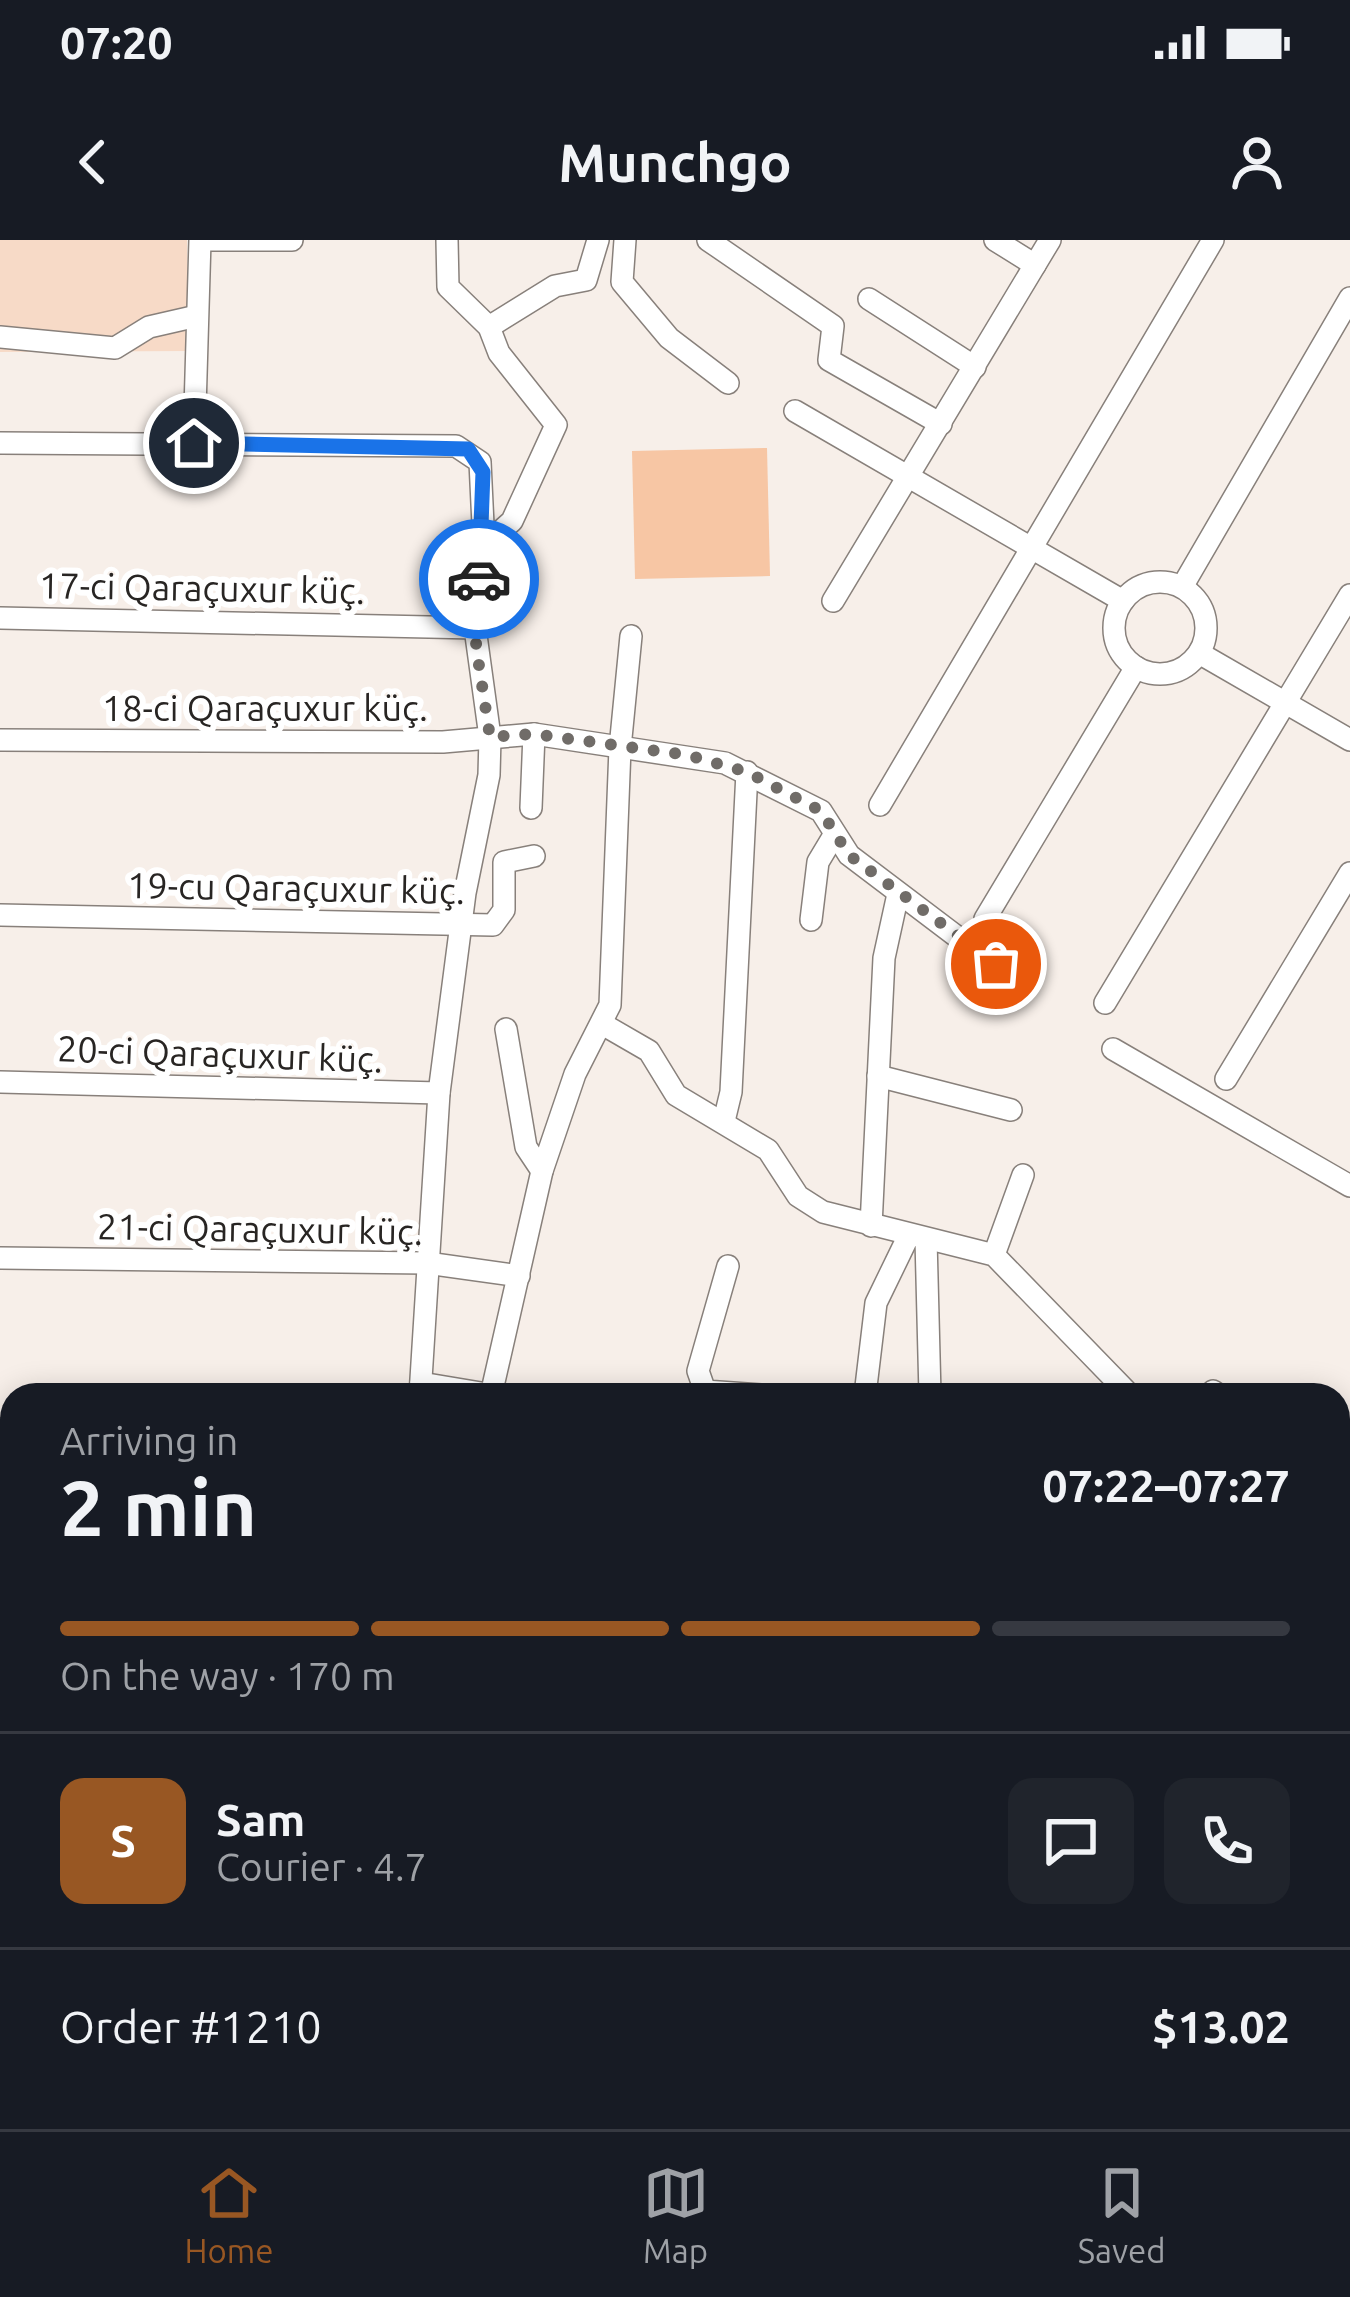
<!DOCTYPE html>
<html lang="en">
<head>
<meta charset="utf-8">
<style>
  :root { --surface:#171b24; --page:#20242c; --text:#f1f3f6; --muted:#9ea1a6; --line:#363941; --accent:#985723 }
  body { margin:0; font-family:Ubuntu,sans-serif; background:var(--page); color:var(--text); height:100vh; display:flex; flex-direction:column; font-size:45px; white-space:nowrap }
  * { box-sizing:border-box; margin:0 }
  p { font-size:39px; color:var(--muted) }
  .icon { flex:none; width:66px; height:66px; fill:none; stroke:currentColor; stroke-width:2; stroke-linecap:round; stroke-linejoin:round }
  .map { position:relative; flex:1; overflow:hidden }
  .drawer { position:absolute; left:0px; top:1143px; width:1350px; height:747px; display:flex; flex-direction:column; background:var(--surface); border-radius:36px 36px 0 0; box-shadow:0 6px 30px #0003 }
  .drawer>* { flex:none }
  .pin { position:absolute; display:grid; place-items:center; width:102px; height:102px; color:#fff; margin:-51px; border:6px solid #fff; border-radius:50%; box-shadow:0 3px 12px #0007 }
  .courier { position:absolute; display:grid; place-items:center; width:120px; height:120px; margin:-60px; border:9px solid #1a73e8; border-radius:50%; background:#fff; color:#222; box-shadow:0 3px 15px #0007 }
  .head em { font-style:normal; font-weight:700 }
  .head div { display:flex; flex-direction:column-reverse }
  .head { display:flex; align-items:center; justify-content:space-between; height:204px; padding:0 60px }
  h1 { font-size:78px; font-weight:700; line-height:90px }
  .bar { display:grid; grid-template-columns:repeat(4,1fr); gap:18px 12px; align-content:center; height:144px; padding:0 60px }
  .bar i { height:15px; border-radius:9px; background:var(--line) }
  .bar .on { background:var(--accent) }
  .bar p { grid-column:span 4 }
  .line { display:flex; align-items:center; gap:30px; padding:0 60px; border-top:3px solid var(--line) }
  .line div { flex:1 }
  .round { display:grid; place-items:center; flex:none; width:126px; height:126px; border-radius:24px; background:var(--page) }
  .status { display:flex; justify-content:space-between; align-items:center; height:84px; padding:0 60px; background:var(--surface); direction:ltr }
  .status svg { height:33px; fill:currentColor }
  header { display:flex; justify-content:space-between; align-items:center; height:156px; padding:0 60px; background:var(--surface); font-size:54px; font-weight:700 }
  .menu { display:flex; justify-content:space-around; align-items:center; height:168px; border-top:3px solid var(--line); background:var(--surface); font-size:33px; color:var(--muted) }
  .menu a { display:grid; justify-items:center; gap:6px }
  .menu .on { color:var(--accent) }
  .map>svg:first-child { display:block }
  .built { fill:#f0e1d6 }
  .green { fill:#f7dac7 }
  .water { fill:#f7c6a4 }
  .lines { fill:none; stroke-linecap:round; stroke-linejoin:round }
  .minor-casing { stroke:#88807b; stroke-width:24 }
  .minor { stroke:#fff; stroke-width:21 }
  .done { stroke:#706c68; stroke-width:12; stroke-dasharray:0 21.6 }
  .route { stroke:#1a73e8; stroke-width:15 }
  .labels { text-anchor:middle; stroke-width:12; stroke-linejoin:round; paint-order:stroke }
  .street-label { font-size:36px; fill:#282523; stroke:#fff }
</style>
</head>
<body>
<div class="status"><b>07:20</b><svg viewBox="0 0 49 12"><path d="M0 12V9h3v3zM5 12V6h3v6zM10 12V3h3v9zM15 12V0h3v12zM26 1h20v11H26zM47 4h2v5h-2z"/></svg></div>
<header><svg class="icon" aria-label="back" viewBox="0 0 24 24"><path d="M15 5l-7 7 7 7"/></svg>Munchgo<svg class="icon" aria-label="person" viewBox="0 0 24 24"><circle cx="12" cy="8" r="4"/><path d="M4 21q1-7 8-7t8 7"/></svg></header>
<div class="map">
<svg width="1350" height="1889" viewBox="0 0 1350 1889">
  <rect width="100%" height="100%" fill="#f7efe9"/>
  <polygon class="built" points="1338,1689 1350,1689 1350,1889 1271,1889 1273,1878 1338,1878"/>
  <polygon class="green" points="0,0 187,0 189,111 0,112"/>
  <polygon class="water" points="767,208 770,336 635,339 632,211"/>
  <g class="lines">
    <defs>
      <g id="minor">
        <polyline points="447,0 448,47 489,87 499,113 556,185 512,281 484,306"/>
        <polyline points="625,0 622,42 669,98 728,143"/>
        <polyline points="708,0 833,86 829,120 941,184"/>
        <polyline points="995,0 1035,25"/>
        <polyline points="869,59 975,127"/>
        <polyline points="489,87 555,46 586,40 598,0"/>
        <polyline points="0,97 115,108 149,87 197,76"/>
        <polyline points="795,171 1123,361"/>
        <polyline points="0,203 456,206 480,222 484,306 475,388 490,497 489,535 465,653 439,853 420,1155"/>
        <polyline points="194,203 200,0 292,0"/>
        <circle cx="1160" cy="388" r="46"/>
        <polyline points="1182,347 1350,58"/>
        <polyline points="833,361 1050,0"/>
        <polyline points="0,378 475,388"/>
        <polyline points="1199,413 1350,500"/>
        <polyline points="0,500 443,502 534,494 725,523 821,571 849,615 1022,746"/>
        <polyline points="880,565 1213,0"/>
        <polyline points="531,568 534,494"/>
        <polyline points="0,675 493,685 504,670 504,622 534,616"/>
        <polyline points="985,679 1136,427"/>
        <polyline points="811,680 818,622 833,597"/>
        <polyline points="1105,763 1350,355"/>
        <polyline points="604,785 649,811 676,855 768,910 798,956 823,972 994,1015 1130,1155"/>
        <polyline points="506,789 526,907 542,931"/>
        <polyline points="1113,809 1350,946"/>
        <polyline points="878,836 1011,870"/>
        <polyline points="1226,839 1350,633"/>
        <polyline points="0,842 439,853"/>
        <polyline points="724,881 731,852 747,532"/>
        <polyline points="871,986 884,718 898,654"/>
        <polyline points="926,999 930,1155"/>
        <polyline points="994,1015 1023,935"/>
        <polyline points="0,1018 427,1023 519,1036"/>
        <polyline points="728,1026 698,1131 705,1151 761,1155"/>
        <polyline points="421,1143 493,1155"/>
        <polyline points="1213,1151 1219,1155"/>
        <polyline points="491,1155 542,931 575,834 610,765 620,508 631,396"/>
        <polyline points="865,1155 876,1063 909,995"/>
        <polyline points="0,1189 12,1189"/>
        <polyline points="1338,1239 1350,1248"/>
        <polyline points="1338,1339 1350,1343"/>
        <polyline points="0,1360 12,1361"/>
        <polyline points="1338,1485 1350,1491"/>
        <polyline points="0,1530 12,1530"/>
        <polyline points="1338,1540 1350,1512"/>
        <polyline points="1338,1615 1350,1614"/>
        <polyline points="0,1686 12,1686"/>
        <polyline points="0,1867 12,1867"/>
        <polyline points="220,1889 220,1878"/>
        <polyline points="351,1889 354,1878"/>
        <polyline points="453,1889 454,1878"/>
        <polyline points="922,1889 922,1878"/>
        <polyline points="1064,1889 1064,1878"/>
        <polyline points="1258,1889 1260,1878"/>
      </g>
    </defs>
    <use href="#minor" class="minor-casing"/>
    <use href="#minor" class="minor"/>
  </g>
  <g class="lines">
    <polyline class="done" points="479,339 476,406 490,497 534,494 687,515 747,532 821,571 849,615 996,724"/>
    <polyline class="route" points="194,203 468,209 483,232 479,339"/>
  </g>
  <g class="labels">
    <g class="street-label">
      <text transform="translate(202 348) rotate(1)" y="13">17-ci Qaraçuxur küç.</text>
      <text x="265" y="481">18-ci Qaraçuxur küç.</text>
      <text transform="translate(296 648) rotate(1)" y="13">19-cu Qaraçuxur küç.</text>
      <text transform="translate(220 814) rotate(2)" y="13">20-ci Qaraçuxur küç.</text>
      <text transform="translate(260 989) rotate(1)" y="13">21-ci Qaraçuxur küç.</text>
    </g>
  </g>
</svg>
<div class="pin" style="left:996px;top:724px;background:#ea580c"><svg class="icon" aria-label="bag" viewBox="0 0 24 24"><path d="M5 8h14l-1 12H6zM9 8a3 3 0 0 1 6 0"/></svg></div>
<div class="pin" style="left:194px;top:203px;background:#1f2937"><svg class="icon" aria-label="home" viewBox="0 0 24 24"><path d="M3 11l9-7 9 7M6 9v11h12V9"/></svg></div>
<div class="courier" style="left:479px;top:339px"><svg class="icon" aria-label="car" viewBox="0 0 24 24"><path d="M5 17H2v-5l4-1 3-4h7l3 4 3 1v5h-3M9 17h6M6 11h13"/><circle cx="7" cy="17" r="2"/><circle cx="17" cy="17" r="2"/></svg></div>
<section class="drawer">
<div class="head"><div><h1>2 min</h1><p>Arriving in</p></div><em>07:22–07:27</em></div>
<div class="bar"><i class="on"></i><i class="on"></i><i class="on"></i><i></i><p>On the way · 170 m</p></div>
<div class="line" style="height:216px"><b class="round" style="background:var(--accent);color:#fff">S</b><div><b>Sam</b><p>Courier · 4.7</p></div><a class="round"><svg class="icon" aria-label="chat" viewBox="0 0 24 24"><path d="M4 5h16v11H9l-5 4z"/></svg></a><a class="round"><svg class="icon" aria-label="phone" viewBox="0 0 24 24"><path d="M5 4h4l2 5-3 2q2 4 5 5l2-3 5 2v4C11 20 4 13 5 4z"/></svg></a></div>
<div class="line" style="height:156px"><div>Order #1210</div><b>$13.02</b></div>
</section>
</div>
<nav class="menu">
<a class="on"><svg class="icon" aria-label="home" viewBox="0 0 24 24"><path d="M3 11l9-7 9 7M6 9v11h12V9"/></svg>Home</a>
<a><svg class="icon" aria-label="map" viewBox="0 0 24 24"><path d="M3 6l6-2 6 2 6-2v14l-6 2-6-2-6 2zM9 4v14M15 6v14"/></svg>Map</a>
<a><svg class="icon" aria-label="saved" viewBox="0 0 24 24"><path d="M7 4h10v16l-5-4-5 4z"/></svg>Saved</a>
</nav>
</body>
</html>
